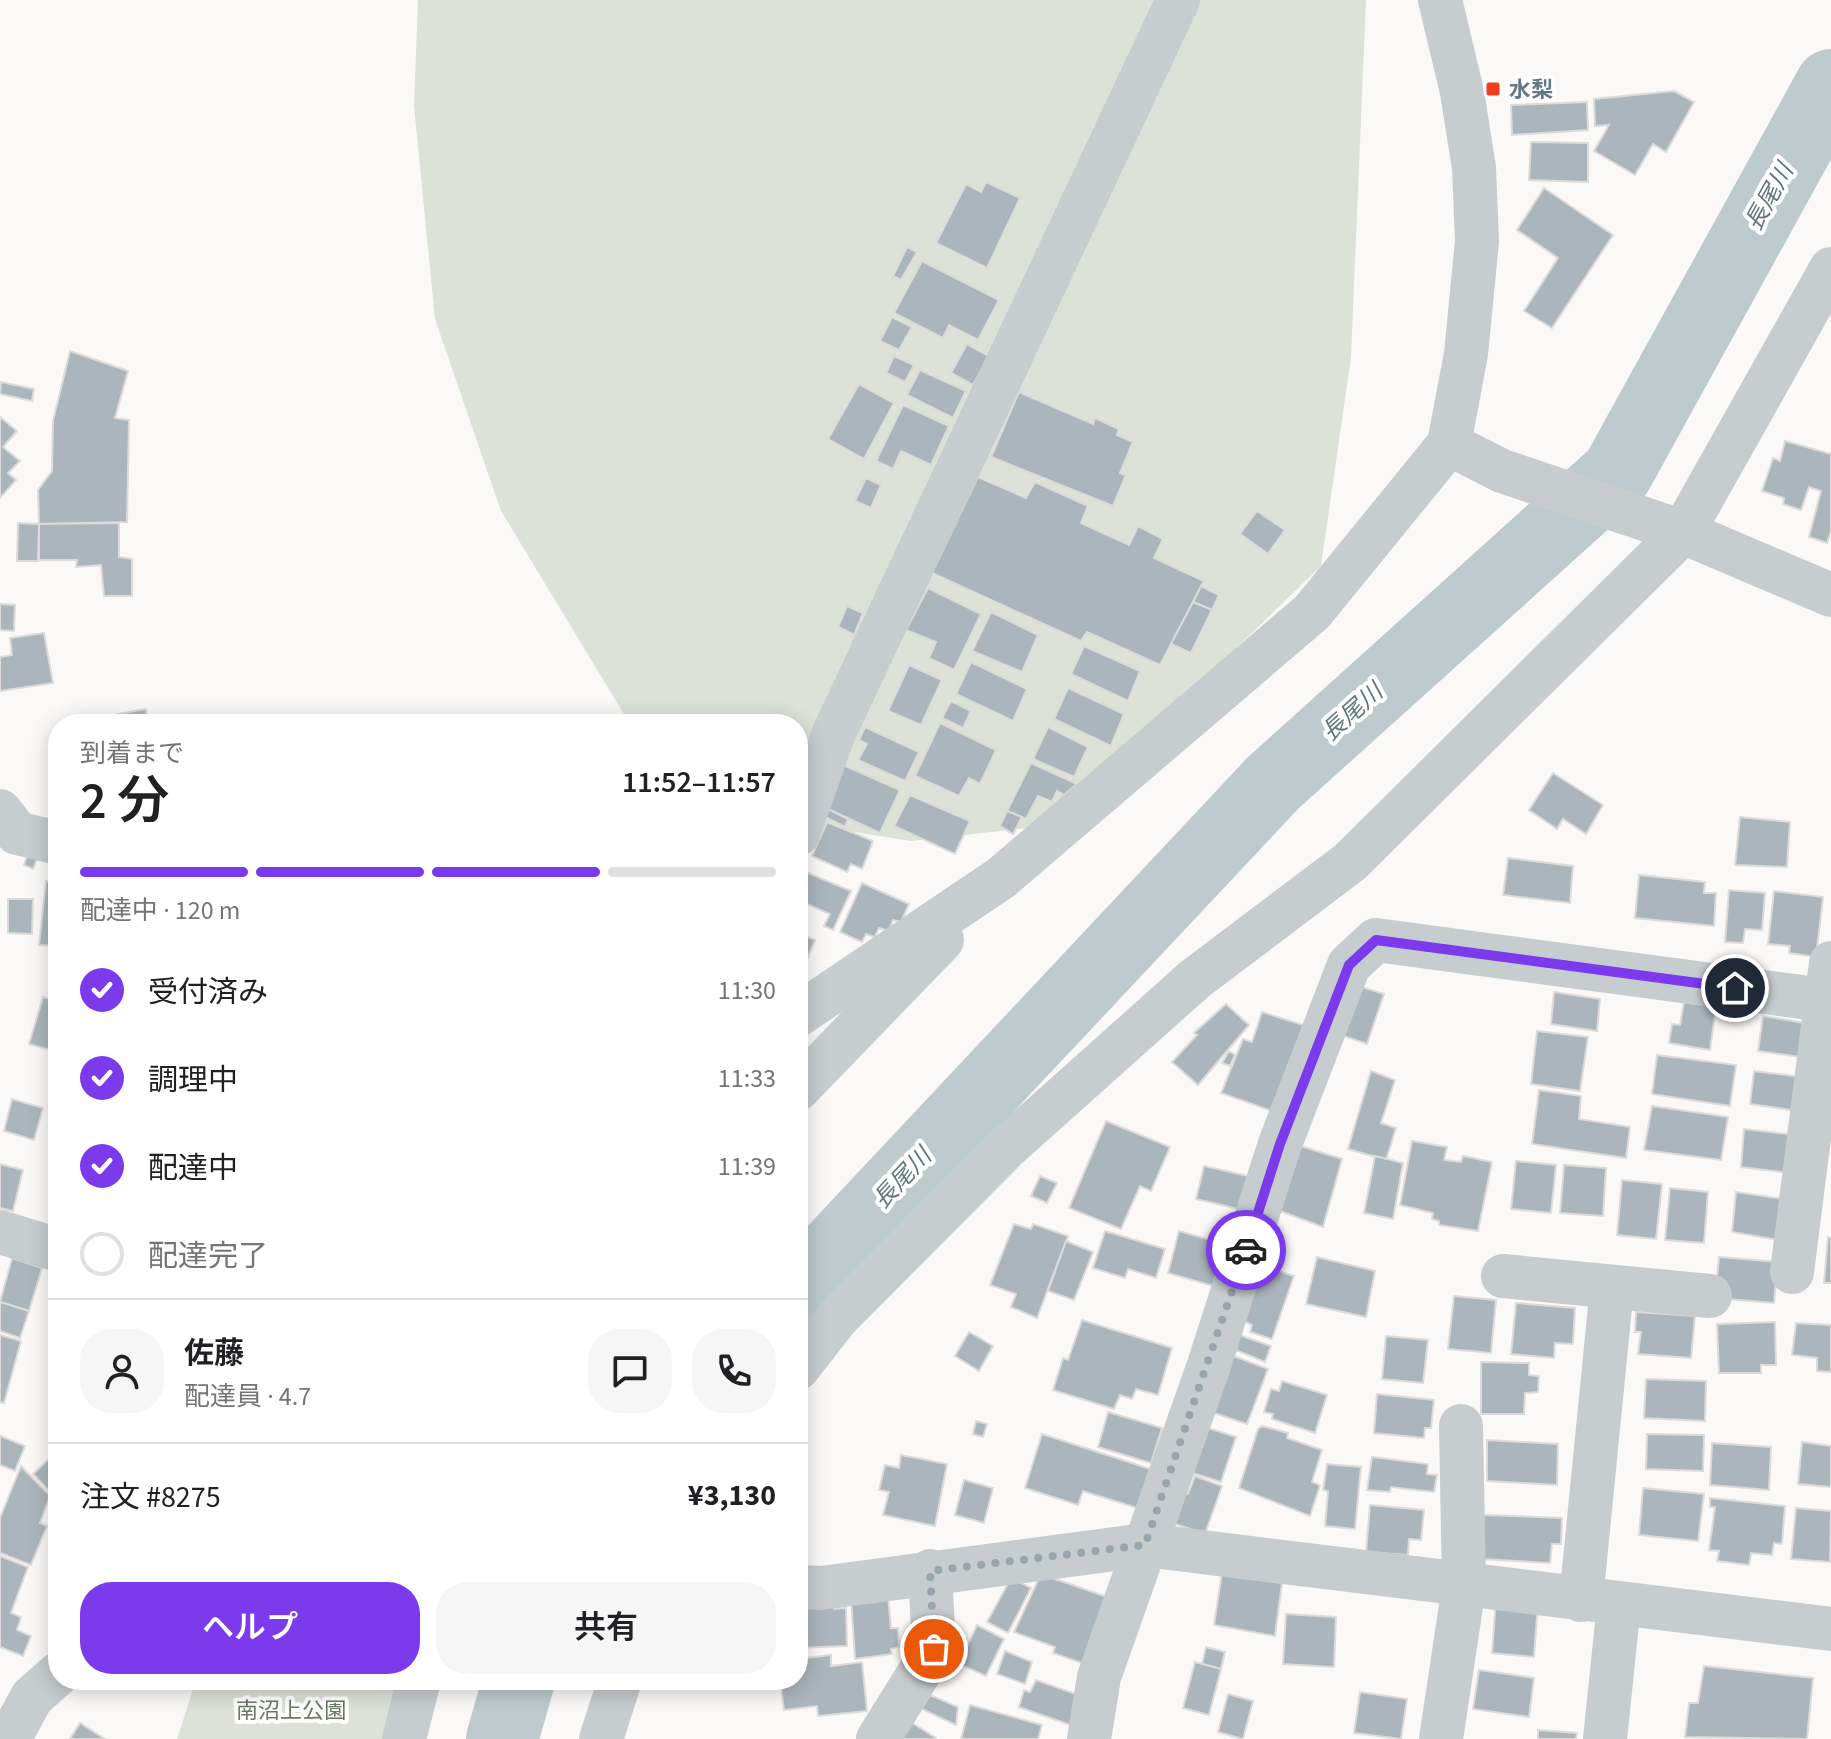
<!DOCTYPE html>
<html lang="ja">
<head>
<meta charset="utf-8">
<style>
  :root { --surface:#fff; --page:#f6f6f6; --text:#202124; --muted:#757577; --line:#e0e0e0; --accent:#7c3aed }
  body { margin:0; font-family:"Source Sans 3","Noto Sans JP",sans-serif; background:var(--page); color:var(--text); height:100vh; display:flex; flex-direction:column; font-size:30px; white-space:nowrap }
  * { box-sizing:border-box; margin:0 }
  p { font-size:26px; color:var(--muted) }
  .icon { flex:none; width:44px; height:44px; fill:none; stroke:currentColor; stroke-width:2; stroke-linecap:round; stroke-linejoin:round }
  .map { position:relative; flex:1; overflow:hidden }
  .details { position:absolute; left:48px; top:714px; width:760px; height:976px; display:flex; flex-direction:column; background:var(--surface); border-radius:32px; box-shadow:0 4px 20px #0003 }
  .details>* { flex:none }
  .pin { position:absolute; display:grid; place-items:center; width:68px; height:68px; color:#fff; margin:-34px; border:4px solid #fff; border-radius:50%; box-shadow:0 2px 8px #0007 }
  .courier { position:absolute; display:grid; place-items:center; width:80px; height:80px; margin:-40px; border:6px solid #7c3aed; border-radius:50%; background:#fff; color:#222; box-shadow:0 2px 10px #0007 }
  .summary em { font-style:normal; font-weight:600 }
  .summary div { display:flex; flex-direction:column-reverse }
  .summary { display:flex; align-items:center; justify-content:space-between; height:136px; padding:0 32px }
  h1 { font-size:52px; font-weight:600; line-height:60px }
  .bar { display:grid; grid-template-columns:repeat(4,1fr); gap:12px 8px; align-content:center; height:96px; padding:0 32px }
  .bar i { height:10px; border-radius:6px; background:var(--line) }
  .bar .on { background:var(--accent) }
  .bar p { grid-column:span 4 }
  .line { display:flex; align-items:center; gap:20px; padding:0 32px; border-top:2px solid var(--line) }
  .line div { flex:1 }
  .round { display:grid; place-items:center; flex:none; width:84px; height:84px; border-radius:32px; background:var(--page) }
  ol { padding:0 32px; list-style:none }
  li { display:flex; align-items:center; gap:24px; height:88px }
  li p { margin-inline-start:auto }
  li .icon { padding:8px; border-radius:50%; background:var(--accent); color:#fff; stroke-width:4 }
  li:last-child { color:var(--muted) }
  li i { width:44px; height:44px; border:4px solid var(--line); border-radius:50% }
  .primary-button { display:flex; gap:16px; margin-top:auto; padding:16px 32px }
  .primary-button a { flex:1; height:92px; border-radius:32px; background:var(--accent); color:#fff; font-size:32px; font-weight:600; line-height:92px; text-align:center }
  .primary-button a+a { background:var(--page); color:var(--text) }
  .map>svg:first-child { display:block }
  .green { fill:#dce2d8 }
  .lines { fill:none; stroke-linecap:round; stroke-linejoin:round }
  .river { stroke:#bdcbce; stroke-width:72 }
  .building { fill:#abb6bc; stroke:#dcdbd9; stroke-width:2 }
  .minor { stroke:#c7cccf; stroke-width:44 }
  .done { stroke:#97a6ad; stroke-width:8; stroke-dasharray:0 14.4 }
  .route { stroke:#7c3aed; stroke-width:10 }
  .poi-dot { fill:#f13d20; stroke:#fff; stroke-width:3 }
  .labels { text-anchor:middle; stroke-width:8; stroke-linejoin:round; paint-order:stroke }
  .poi-label { font-size:22px; font-weight:bold; fill:#627985; stroke:#fff; text-anchor:start }
  .park-label { font-size:22px; fill:#697b62; stroke:#fff }
  .water-label { font-size:24px; font-style:italic; fill:#5e787e; stroke:#fff }
</style>
</head>
<body>
<div class="map">
<svg width="1831" height="1739" viewBox="0 0 1831 1739">
  <rect width="100%" height="100%" fill="#faf9f7"/>
  <g class="green">
    <polygon points="418,0 1366,0 1351,357 1321,566 1197,686 1028,828 911,841 798,823 798,724 630,724 501,511 435,319 414,106"/>
    <polygon points="196,1680 404,1680 385,1739 177,1739"/>
  </g>
  <g class="lines">
    <g class="river">
      <polyline points="798,1289 1273,783 1617,473 1831,85"/>
      <polyline points="502,1739 519,1680"/>
    </g>
  </g>
  <g class="building">
    <polygon points="1674,91 1694,102 1666,152 1653,144 1635,175 1594,151 1609,125 1595,126 1594,99"/>
    <polygon points="1587,102 1588,130 1512,135 1511,105"/>
    <polygon points="1531,142 1588,143 1588,182 1529,180"/>
    <polygon points="986,182 1020,198 987,268 936,243 966,184 981,192"/>
    <polygon points="1544,188 1613,235 1552,328 1524,311 1558,258 1517,230"/>
    <polygon points="907,247 917,252 901,280 893,276"/>
    <polygon points="922,261 999,300 978,340 949,325 943,338 894,313"/>
    <polygon points="892,317 912,327 899,350 880,341"/>
    <polygon points="967,344 989,356 973,385 951,373"/>
    <polygon points="70,351 128,371 115,418 129,420 127,522 39,524 38,490 52,471 53,421"/>
    <polygon points="894,356 914,365 905,382 886,373"/>
    <polygon points="920,370 966,391 953,418 907,395"/>
    <polygon points="1,382 34,389 32,401 0,394"/>
    <polygon points="859,384 894,403 864,459 828,439"/>
    <polygon points="1019,392 1093,424 1095,418 1119,429 1117,435 1133,442 1120,473 1126,475 1113,506 991,457"/>
    <polygon points="903,405 949,426 931,465 901,451 893,469 876,461"/>
    <polygon points="0,417 17,431 3,447 20,461 8,473 16,480 0,498"/>
    <polygon points="1785,441 1831,454 1831,531 1827,543 1809,537 1821,491 1809,487 1801,510 1783,504 1784,498 1762,491 1773,458 1780,461"/>
    <polygon points="978,477 1026,498 1035,482 1088,506 1081,523 1129,545 1138,526 1163,539 1154,558 1204,581 1160,665 1087,632 1081,641 932,573"/>
    <polygon points="866,478 881,485 871,508 855,501"/>
    <polygon points="1257,511 1285,530 1268,554 1240,534"/>
    <polygon points="18,523 39,524 38,561 17,561"/>
    <polygon points="119,523 119,557 132,559 132,596 104,596 101,565 76,567 77,560 39,560 39,524"/>
    <polygon points="1201,586 1219,595 1212,610 1193,602"/>
    <polygon points="928,588 981,614 954,670 929,658 936,642 906,630"/>
    <polygon points="1193,602 1212,610 1191,653 1171,644"/>
    <polygon points="0,604 15,605 14,631 0,630"/>
    <polygon points="847,606 863,613 854,635 838,627"/>
    <polygon points="991,612 1038,635 1022,672 972,651"/>
    <polygon points="44,633 53,683 0,691 0,657 12,655 10,638"/>
    <polygon points="1084,646 1140,671 1128,701 1071,674"/>
    <polygon points="971,662 1027,689 1013,721 956,694"/>
    <polygon points="909,665 942,680 921,725 888,711"/>
    <polygon points="1068,688 1124,714 1111,746 1054,719"/>
    <polygon points="951,701 971,711 963,728 942,718"/>
    <polygon points="146,709 148,724 98,724 97,718"/>
    <polygon points="940,723 996,750 980,784 969,778 959,796 915,776"/>
    <polygon points="865,727 919,752 905,781 858,760 867,744 859,740"/>
    <polygon points="1048,727 1088,747 1074,777 1033,759"/>
    <polygon points="1031,763 1077,784 1064,795 1057,791 1052,802 1038,796 1026,819 1007,811"/>
    <polygon points="841,764 900,790 880,833 828,809"/>
    <polygon points="1553,773 1603,805 1586,834 1563,819 1557,829 1529,810"/>
    <polygon points="910,795 970,821 955,854 894,826"/>
    <polygon points="828,809 848,819 845,827 825,817"/>
    <polygon points="1007,811 1022,817 1013,834 1000,826"/>
    <polygon points="1740,817 1790,822 1787,867 1735,865"/>
    <polygon points="827,822 873,841 862,869 851,864 847,872 812,856"/>
    <polygon points="28,852 38,856 33,869 24,865"/>
    <polygon points="1508,858 1573,866 1570,903 1503,895"/>
    <polygon points="808,873 851,891 833,930 824,926 830,914 798,900"/>
    <polygon points="1639,875 1705,882 1704,893 1716,893 1714,926 1635,918"/>
    <polygon points="46,881 58,882 58,946 39,945"/>
    <polygon points="862,883 909,904 901,922 893,920 889,931 879,928 875,937 866,934 862,942 840,932"/>
    <polygon points="1729,890 1765,893 1762,930 1745,929 1743,943 1725,942"/>
    <polygon points="1774,891 1823,897 1816,957 1789,953 1790,946 1768,944"/>
    <polygon points="8,899 33,899 32,934 8,933"/>
    <polygon points="798,933 815,940 798,981"/>
    <polygon points="1359,986 1384,994 1367,1044 1341,1035"/>
    <polygon points="1554,992 1600,999 1597,1031 1551,1024"/>
    <polygon points="43,997 58,1001 58,1052 29,1044"/>
    <polygon points="1684,1002 1716,1007 1710,1050 1669,1043 1672,1024 1680,1025"/>
    <polygon points="1226,1004 1249,1025 1198,1085 1172,1062 1197,1035 1194,1033"/>
    <polygon points="1262,1012 1309,1027 1275,1112 1221,1093 1243,1039 1252,1042"/>
    <polygon points="1763,1016 1811,1024 1808,1058 1758,1051"/>
    <polygon points="1537,1031 1588,1037 1580,1091 1531,1084"/>
    <polygon points="1229,1051 1235,1055 1230,1066 1222,1063"/>
    <polygon points="1657,1055 1736,1065 1730,1106 1652,1094"/>
    <polygon points="1371,1071 1395,1080 1381,1123 1396,1128 1386,1160 1348,1149"/>
    <polygon points="1754,1071 1802,1077 1798,1111 1750,1104"/>
    <polygon points="1539,1090 1581,1096 1579,1119 1630,1127 1626,1158 1532,1144"/>
    <polygon points="12,1099 43,1108 34,1140 4,1131"/>
    <polygon points="1652,1106 1728,1117 1721,1160 1644,1150"/>
    <polygon points="1106,1121 1170,1147 1151,1191 1140,1186 1121,1229 1069,1208"/>
    <polygon points="1744,1129 1796,1135 1791,1173 1741,1167"/>
    <polygon points="1412,1141 1447,1147 1444,1160 1461,1162 1463,1156 1492,1162 1478,1231 1439,1225 1439,1221 1432,1219 1433,1213 1400,1205"/>
    <polygon points="1294,1144 1342,1159 1323,1227 1280,1211"/>
    <polygon points="1375,1156 1403,1163 1393,1219 1364,1213"/>
    <polygon points="1516,1161 1556,1165 1551,1213 1511,1209"/>
    <polygon points="0,1164 23,1170 13,1211 0,1208"/>
    <polygon points="1564,1165 1606,1168 1603,1216 1560,1213"/>
    <polygon points="1204,1166 1248,1176 1239,1209 1196,1199"/>
    <polygon points="1040,1176 1057,1183 1047,1203 1031,1196"/>
    <polygon points="1622,1180 1662,1184 1656,1239 1617,1235"/>
    <polygon points="1670,1188 1708,1192 1704,1243 1665,1240"/>
    <polygon points="1736,1192 1790,1200 1784,1241 1732,1232"/>
    <polygon points="1014,1224 1031,1229 1033,1224 1068,1236 1037,1318 1011,1307 1016,1294 990,1285"/>
    <polygon points="1105,1231 1165,1249 1156,1278 1128,1269 1125,1278 1093,1268"/>
    <polygon points="1179,1231 1228,1245 1217,1287 1168,1273"/>
    <polygon points="1828,1237 1831,1238 1831,1283 1824,1283"/>
    <polygon points="1066,1241 1093,1252 1074,1300 1048,1291"/>
    <polygon points="1317,1257 1375,1271 1366,1317 1306,1304"/>
    <polygon points="1719,1257 1778,1262 1774,1303 1715,1298"/>
    <polygon points="12,1258 42,1268 29,1311 0,1302"/>
    <polygon points="1258,1264 1294,1276 1272,1339 1250,1332 1252,1325 1239,1319"/>
    <polygon points="1454,1296 1496,1300 1491,1353 1448,1349"/>
    <polygon points="0,1302 29,1311 20,1338 0,1331"/>
    <polygon points="1516,1303 1575,1308 1573,1344 1555,1343 1554,1358 1511,1354"/>
    <polygon points="58,1307 58,1336 51,1334"/>
    <polygon points="1636,1312 1695,1316 1691,1358 1638,1354 1641,1332 1635,1332"/>
    <polygon points="1082,1320 1172,1348 1158,1395 1136,1389 1132,1399 1120,1395 1114,1409 1053,1390 1063,1358 1068,1360"/>
    <polygon points="1775,1322 1776,1365 1761,1365 1761,1373 1719,1373 1717,1324"/>
    <polygon points="1796,1323 1831,1325 1831,1372 1817,1371 1817,1358 1792,1355"/>
    <polygon points="969,1332 993,1346 979,1371 955,1356"/>
    <polygon points="1236,1334 1271,1346 1265,1362 1231,1348"/>
    <polygon points="0,1335 21,1341 4,1403 0,1402"/>
    <polygon points="1386,1336 1428,1340 1423,1383 1382,1379"/>
    <polygon points="1223,1352 1268,1369 1247,1424 1205,1410"/>
    <polygon points="1481,1362 1529,1363 1529,1375 1539,1376 1538,1392 1525,1393 1524,1414 1481,1414"/>
    <polygon points="1646,1379 1706,1381 1705,1421 1644,1418"/>
    <polygon points="1282,1381 1327,1395 1315,1433 1272,1419 1273,1414 1264,1412 1271,1389 1279,1391"/>
    <polygon points="1377,1394 1434,1400 1431,1428 1425,1428 1424,1438 1374,1433"/>
    <polygon points="1108,1412 1162,1428 1151,1463 1098,1447"/>
    <polygon points="976,1421 987,1424 983,1437 973,1434"/>
    <polygon points="1262,1426 1288,1433 1287,1438 1322,1450 1312,1482 1320,1485 1310,1516 1239,1488 1258,1429"/>
    <polygon points="1208,1428 1236,1437 1221,1482 1180,1469"/>
    <polygon points="1042,1434 1150,1469 1137,1508 1083,1491 1078,1505 1025,1488"/>
    <polygon points="1647,1434 1704,1435 1703,1471 1646,1469"/>
    <polygon points="0,1436 25,1446 15,1471 0,1465"/>
    <polygon points="1487,1440 1558,1444 1557,1485 1487,1481"/>
    <polygon points="1802,1442 1831,1446 1831,1487 1798,1484"/>
    <polygon points="1712,1443 1771,1447 1769,1490 1710,1485"/>
    <polygon points="53,1455 58,1459 58,1489 52,1494 33,1474"/>
    <polygon points="901,1455 947,1464 935,1526 883,1515 889,1492 879,1490 885,1465 899,1468"/>
    <polygon points="1372,1457 1428,1464 1427,1474 1437,1475 1434,1492 1391,1487 1390,1492 1367,1490"/>
    <polygon points="1327,1464 1361,1467 1355,1529 1325,1526 1328,1491 1323,1490"/>
    <polygon points="21,1466 50,1496 40,1523 47,1526 31,1565 0,1553 0,1518"/>
    <polygon points="1195,1476 1222,1486 1205,1534 1161,1519 1172,1489 1188,1494"/>
    <polygon points="964,1480 993,1488 984,1523 955,1515"/>
    <polygon points="1643,1488 1704,1494 1698,1541 1639,1535"/>
    <polygon points="1710,1498 1785,1506 1782,1544 1774,1543 1772,1555 1751,1553 1749,1565 1717,1561 1719,1551 1709,1550 1715,1507 1710,1507"/>
    <polygon points="1370,1505 1424,1510 1421,1540 1409,1539 1408,1555 1366,1552"/>
    <polygon points="1796,1508 1831,1511 1830,1562 1791,1559"/>
    <polygon points="1484,1515 1562,1518 1561,1544 1552,1544 1550,1563 1481,1559"/>
    <polygon points="0,1556 28,1567 11,1613 21,1617 17,1630 31,1636 23,1656 0,1647"/>
    <polygon points="1222,1573 1282,1583 1275,1636 1214,1625"/>
    <polygon points="1041,1574 1110,1598 1093,1667 1053,1653 1055,1647 1014,1632"/>
    <polygon points="1011,1578 1031,1588 1008,1633 987,1622"/>
    <polygon points="888,1596 891,1628 898,1628 899,1647 891,1649 892,1654 855,1659 851,1599"/>
    <polygon points="1496,1599 1538,1603 1534,1657 1492,1653"/>
    <polygon points="833,1604 834,1609 846,1608 847,1646 798,1648 798,1606"/>
    <polygon points="1286,1614 1336,1617 1334,1667 1283,1664"/>
    <polygon points="977,1625 1004,1639 986,1676 959,1664"/>
    <polygon points="1206,1647 1225,1652 1221,1669 1202,1664"/>
    <polygon points="1005,1651 1032,1662 1025,1684 997,1674"/>
    <polygon points="831,1655 831,1666 862,1662 867,1711 818,1716 817,1706 784,1710 780,1680 798,1680 798,1659"/>
    <polygon points="1195,1662 1221,1669 1209,1715 1183,1708"/>
    <polygon points="1704,1666 1813,1678 1807,1739 1685,1737 1689,1703 1698,1703"/>
    <polygon points="1479,1670 1534,1678 1529,1717 1473,1709"/>
    <polygon points="1036,1680 1087,1698 1076,1727 1019,1707 1024,1690 1030,1692"/>
    <polygon points="1360,1692 1407,1699 1401,1739 1354,1733"/>
    <polygon points="928,1694 958,1707 956,1725 922,1709"/>
    <polygon points="1228,1694 1253,1701 1243,1739 1218,1732"/>
    <polygon points="970,1705 1042,1725 1038,1739 961,1739"/>
    <polygon points="909,1721 936,1738 935,1739 898,1739"/>
    <polygon points="80,1723 105,1739 70,1739"/>
    <polygon points="1538,1730 1577,1733 1576,1739 1538,1739"/>
  </g>
  <g class="lines">
    <g class="minor">
      <polyline points="1449,444 1502,471 1683,532 1831,595"/>
      <polyline points="0,811 17,833 58,843"/>
      <polyline points="798,834 833,735 1178,0"/>
      <polyline points="798,1015 1001,878 1312,612 1449,444 1466,354 1477,241 1474,168 1462,92 1440,0"/>
      <polyline points="798,1089 942,940"/>
      <polyline points="0,1232 58,1250"/>
      <polyline points="1792,1272 1831,963"/>
      <polyline points="1503,1276 1710,1296"/>
      <polyline points="798,1368 837,1318 1007,1147 1195,979 1350,862 1683,532 1831,269"/>
      <polyline points="798,1587 821,1588 1145,1545 1831,1629"/>
      <polyline points="1581,1600 1612,1287"/>
      <polyline points="9,1739 32,1697 58,1674"/>
      <polyline points="404,1739 419,1680"/>
      <polyline points="601,1739 620,1680"/>
      <polyline points="878,1739 934,1649 930,1571"/>
      <polyline points="1089,1739 1099,1677 1209,1365 1280,1144 1349,965 1376,940 1831,1001"/>
      <polyline points="1441,1739 1464,1586 1461,1426"/>
      <polyline points="1605,1739 1619,1604"/>
    </g>
  </g>
  <g class="lines">
    <polyline class="done" points="934,1649 930,1571 1145,1545 1246,1250"/>
    <polyline class="route" points="1246,1250 1280,1144 1349,965 1376,940 1735,988"/>
  </g>
  <rect class="poi-dot" x="1485" y="81" width="16" height="16" rx="4"/>
  <g class="labels">
    <g class="poi-label">
      <text x="1509" y="97">水梨</text>
    </g>
    <g class="park-label">
      <text x="291" y="1718">南沼上公園</text>
    </g>
    <g class="water-label">
      <text transform="translate(1769 197) rotate(-61)" y="8">長尾川</text>
      <text transform="translate(1352 712) rotate(-42)" y="8">長尾川</text>
      <text transform="translate(902 1178) rotate(-47)" y="8">長尾川</text>
    </g>
  </g>
</svg>
<div class="pin" style="left:934px;top:1649px;background:#ea580c"><svg class="icon" aria-label="bag" viewBox="0 0 24 24"><path d="M5 8h14l-1 12H6zM9 8a3 3 0 0 1 6 0"/></svg></div>
<div class="pin" style="left:1735px;top:988px;background:#1f2937"><svg class="icon" aria-label="home" viewBox="0 0 24 24"><path d="M3 11l9-7 9 7M6 9v11h12V9"/></svg></div>
<div class="courier" style="left:1246px;top:1250px"><svg class="icon" aria-label="car" viewBox="0 0 24 24"><path d="M5 17H2v-5l4-1 3-4h7l3 4 3 1v5h-3M9 17h6M6 11h13"/><circle cx="7" cy="17" r="2"/><circle cx="17" cy="17" r="2"/></svg></div>
<section class="details">
<div class="summary"><div><h1>2 分</h1><p>到着まで</p></div><em>11:52–11:57</em></div>
<div class="bar"><i class="on"></i><i class="on"></i><i class="on"></i><i></i><p>配達中 · 120 m</p></div>
<ol>
<li><svg class="icon" aria-label="check" viewBox="0 0 24 24"><path d="M5 12l5 5 9-10"/></svg>受付済み<p>11:30</p></li>
<li><svg class="icon" aria-label="check" viewBox="0 0 24 24"><path d="M5 12l5 5 9-10"/></svg>調理中<p>11:33</p></li>
<li><svg class="icon" aria-label="check" viewBox="0 0 24 24"><path d="M5 12l5 5 9-10"/></svg>配達中<p>11:39</p></li>
<li><i></i>配達完了</li>
</ol>
<div class="line" style="height:144px"><a class="round"><svg class="icon" aria-label="person" viewBox="0 0 24 24"><circle cx="12" cy="8" r="4"/><path d="M4 21q1-7 8-7t8 7"/></svg></a><div><b>佐藤</b><p>配達員 · 4.7</p></div><a class="round"><svg class="icon" aria-label="chat" viewBox="0 0 24 24"><path d="M4 5h16v11H9l-5 4z"/></svg></a><a class="round"><svg class="icon" aria-label="phone" viewBox="0 0 24 24"><path d="M5 4h4l2 5-3 2q2 4 5 5l2-3 5 2v4C11 20 4 13 5 4z"/></svg></a></div>
<div class="line" style="height:104px"><div>注文 #8275</div><b>¥3,130</b></div>
<div class="primary-button"><a>ヘルプ</a><a>共有</a></div>
</section>
</div>
</body>
</html>
